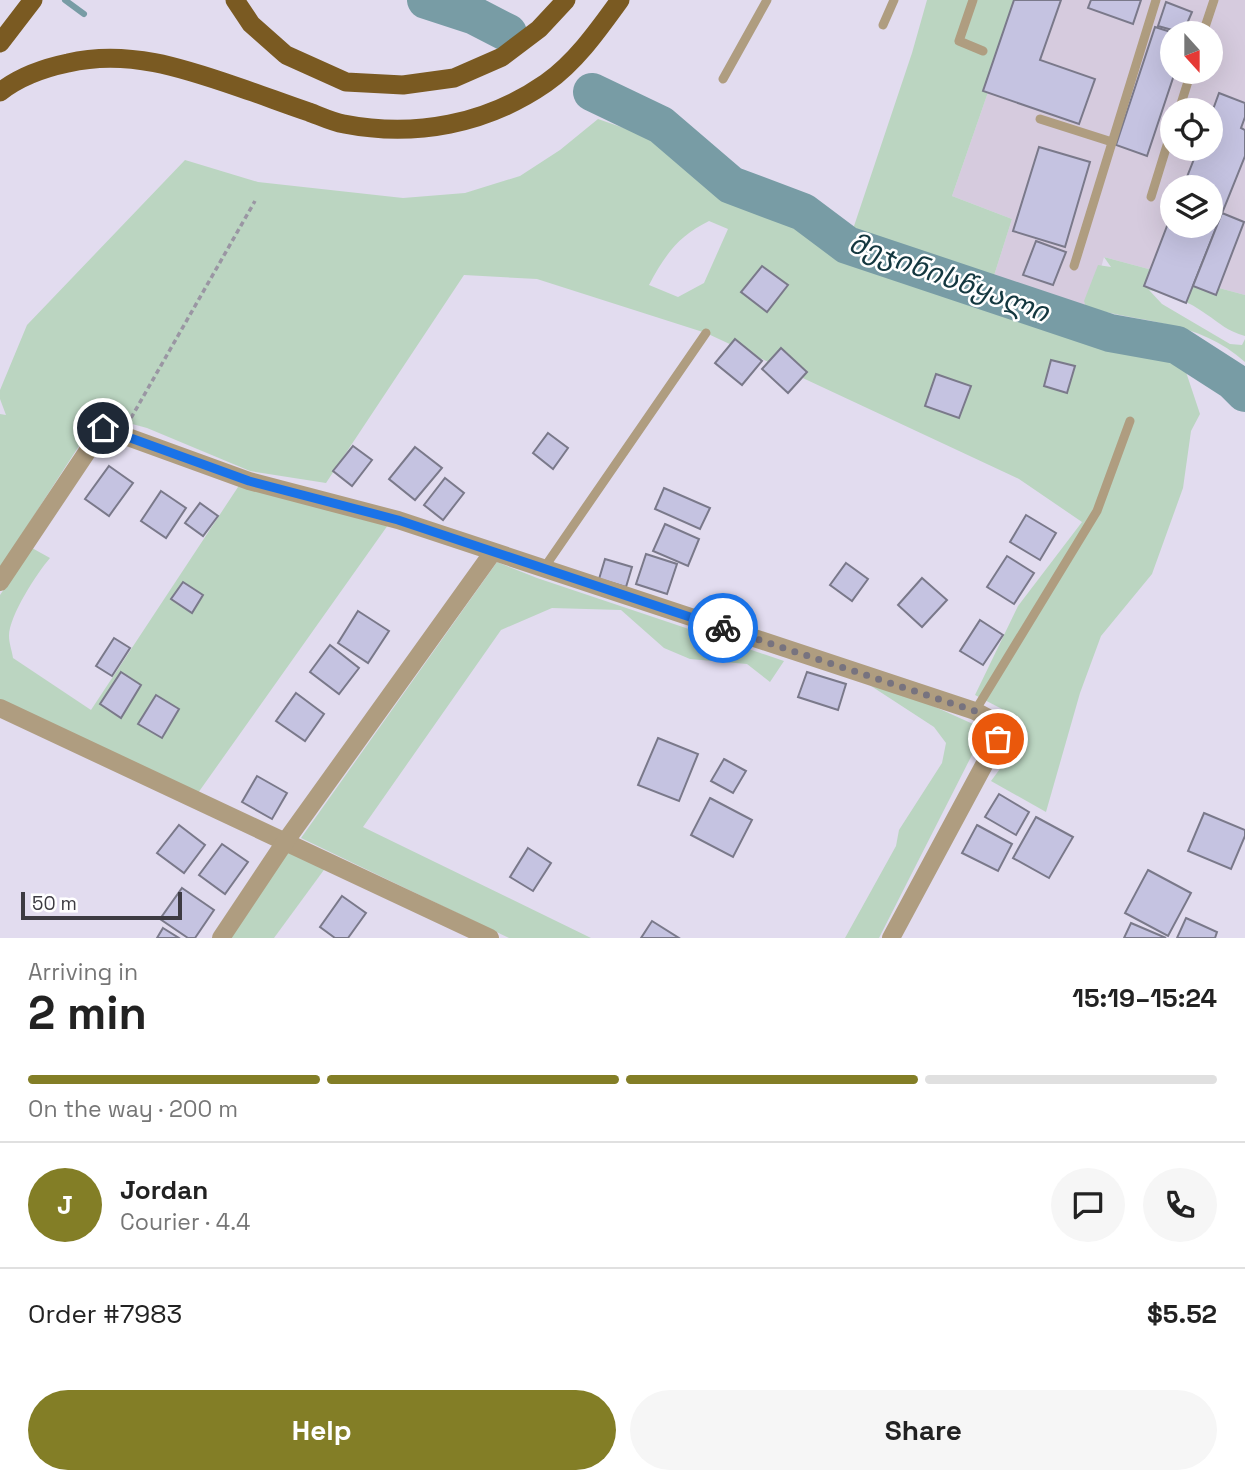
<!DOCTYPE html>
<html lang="en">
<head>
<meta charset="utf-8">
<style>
  :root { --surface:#fff; --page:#f6f6f6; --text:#222; --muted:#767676; --line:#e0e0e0; --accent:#837e26 }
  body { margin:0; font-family:"Space Grotesk","Noto Sans Georgian",sans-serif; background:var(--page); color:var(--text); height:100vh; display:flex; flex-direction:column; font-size:26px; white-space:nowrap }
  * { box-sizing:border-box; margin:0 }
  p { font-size:23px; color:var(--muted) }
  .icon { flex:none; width:38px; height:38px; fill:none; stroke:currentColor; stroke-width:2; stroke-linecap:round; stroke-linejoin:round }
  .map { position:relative; height:938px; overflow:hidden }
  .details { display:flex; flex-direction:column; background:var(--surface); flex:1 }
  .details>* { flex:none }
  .needle { width:46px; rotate:159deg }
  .fabs { position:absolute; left:1160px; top:21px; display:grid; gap:14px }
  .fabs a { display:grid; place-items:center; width:63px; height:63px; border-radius:50%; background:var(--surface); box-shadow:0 7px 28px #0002; font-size:35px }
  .scale { position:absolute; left:21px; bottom:18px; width:161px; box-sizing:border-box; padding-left:7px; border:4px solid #3d3b42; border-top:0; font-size:19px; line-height:24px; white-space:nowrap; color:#3d3b42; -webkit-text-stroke:5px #fff; paint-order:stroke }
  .pin { position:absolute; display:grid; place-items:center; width:60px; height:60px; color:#fff; margin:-30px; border:4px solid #fff; border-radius:50%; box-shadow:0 2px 7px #0007 }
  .courier { position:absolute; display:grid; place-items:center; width:70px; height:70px; margin:-35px; border:5px solid #1a73e8; border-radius:50%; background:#fff; color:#222; box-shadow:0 2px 9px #0007 }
  .headline em { font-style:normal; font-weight:700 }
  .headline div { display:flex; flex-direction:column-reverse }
  .headline { display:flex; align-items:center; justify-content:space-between; height:119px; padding:0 28px }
  h1 { font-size:46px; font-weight:700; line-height:52px }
  .bar { display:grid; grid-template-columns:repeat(4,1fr); gap:10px 7px; align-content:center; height:84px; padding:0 28px }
  .bar i { height:9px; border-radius:5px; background:var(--line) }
  .bar .active { background:var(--accent) }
  .bar p { grid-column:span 4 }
  .line { display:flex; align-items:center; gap:18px; padding:0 28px; border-top:2px solid var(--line) }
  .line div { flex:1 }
  .round { display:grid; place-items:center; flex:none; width:74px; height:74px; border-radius:37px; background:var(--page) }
  .button { display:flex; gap:14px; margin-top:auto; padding:14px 28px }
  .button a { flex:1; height:80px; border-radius:42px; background:var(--accent); color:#fff; font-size:28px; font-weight:700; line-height:80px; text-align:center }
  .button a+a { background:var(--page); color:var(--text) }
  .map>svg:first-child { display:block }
  .industrial { fill:#d6cbde; fill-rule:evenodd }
  .green { fill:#bbd5c1; fill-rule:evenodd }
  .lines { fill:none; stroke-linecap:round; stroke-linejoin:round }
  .stream { stroke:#789ca5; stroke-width:6 }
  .river { stroke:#789ca5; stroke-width:38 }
  .building { fill:#c5c3e1; stroke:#7a798a; stroke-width:2 }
  .path { stroke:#9a96a3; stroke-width:3.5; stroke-dasharray:5 3.5; stroke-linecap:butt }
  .service { stroke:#af9d80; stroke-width:9 }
  .minor { stroke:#af9d80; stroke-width:18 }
  .trunk { stroke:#7a5a22; stroke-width:19 }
  .done { stroke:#77737f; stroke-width:7; stroke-dasharray:0 12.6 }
  .route { stroke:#1a73e8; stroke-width:9 }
  .labels { text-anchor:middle; stroke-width:5; stroke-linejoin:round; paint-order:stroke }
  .water-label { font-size:28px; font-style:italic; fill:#13373f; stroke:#fff }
</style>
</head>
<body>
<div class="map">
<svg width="1245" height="938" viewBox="0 0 1245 938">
  <rect width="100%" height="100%" fill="#e2dcef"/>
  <path class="industrial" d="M1020,0h225v295l-141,-38 -15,54 -97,-29 20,-63 -60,-23zM1172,33h39v39h-39zM1172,110h39v39h-39zM1172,187h39v39h-39z"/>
  <g class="green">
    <polygon points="927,0 1020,0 952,196 1012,219 992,282 941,273 851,235 912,53"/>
    <path d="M598,119l69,24 58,55 46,15 45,29 268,93 97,22 19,57 -9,17 -8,57 -31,86 -51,62 -21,57 -34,119 -55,-31 17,-23 -6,-49 -27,-14 43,-89 64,-84 -63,-43 -313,-146 -169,-54 -73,-4 -138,208 -76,-12 -103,-43 -48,-13 -99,153v-154l6,1 -6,-16v-9l27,-65 158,-165 73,22 145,16 62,-5 55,-17 40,-26zM709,221l19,8 -24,54 -26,14 -29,-12c16,-30 29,-49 60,-64z"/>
    <path d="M1104,257l141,38v41c-18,-5 -24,-12 -39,-22 -16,-12 -38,-21 -57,-24l13,14 68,40 12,1 3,-6v23c-46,-42 -104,-39 -159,-55l-2,-6 14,-36 13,2z"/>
    <path d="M240,484l148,41 -190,268 -198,-93v-105l32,-47 18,10c-13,15 -41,58 -41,78 0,7 3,15 4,22l78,52z"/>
    <polygon points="497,562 537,578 784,661 770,682 747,664 690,659 664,648 621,610 552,608 501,630 363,827 591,938 509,938 301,838"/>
    <polygon points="868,684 902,692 973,724 976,747 879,938 845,938 896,846 899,830 942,763 946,743 934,727"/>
    <polygon points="285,842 329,863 274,938 221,938"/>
  </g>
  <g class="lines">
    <polyline class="stream" points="65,0 84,14"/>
    <g class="river">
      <polyline points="426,0 475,16 508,33"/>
      <polyline points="592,92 661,125 731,185 803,212 847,245 1110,333 1177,345 1233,381 1245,393"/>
    </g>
  </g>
  <g class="building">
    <polygon points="1014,0 1061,0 1040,60 1095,79 1079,124 983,91"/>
    <polygon points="1091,0 1141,0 1133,24 1088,8"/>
    <polygon points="1166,2 1192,12 1183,33 1158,26"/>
    <polygon points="1155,27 1174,33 1172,72 1175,72 1147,156 1116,145"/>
    <polygon points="1219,93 1245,103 1245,117 1241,128 1245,130 1245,156 1186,303 1144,286 1172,213 1172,226 1211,226 1211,187 1183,187 1198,149 1211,149 1211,115"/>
    <polygon points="1039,147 1090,162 1065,247 1013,231"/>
    <polygon points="1222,213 1244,222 1216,295 1193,286"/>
    <polygon points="1036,241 1066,252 1053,285 1023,275"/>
    <polygon points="762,266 788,285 767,312 741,292"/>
    <polygon points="735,339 762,361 742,385 715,363"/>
    <polygon points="781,348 807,372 788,393 762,369"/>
    <polygon points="1051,360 1075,366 1067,393 1044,386"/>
    <polygon points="936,374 971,386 959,418 925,406"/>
    <polygon points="548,433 568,448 553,469 533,453"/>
    <polygon points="353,446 372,460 352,486 333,471"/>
    <polygon points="415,447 442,468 415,500 389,479"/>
    <polygon points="109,466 133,483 109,516 85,499"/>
    <polygon points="445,478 464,493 443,520 424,505"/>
    <polygon points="664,488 710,508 700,529 655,509"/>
    <polygon points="161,491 186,508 166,538 141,521"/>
    <polygon points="200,503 218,516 203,536 185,523"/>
    <polygon points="1026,515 1056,533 1040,560 1010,542"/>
    <polygon points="665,524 699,539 688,566 653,551"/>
    <polygon points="646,554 677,564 667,594 636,584"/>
    <polygon points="1007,556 1034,573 1014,604 987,587"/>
    <polygon points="605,559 632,567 626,587 599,579"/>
    <polygon points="846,563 868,579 852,601 830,585"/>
    <polygon points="922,578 947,600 922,627 898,605"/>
    <polygon points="183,582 203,595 192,613 171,599"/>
    <polygon points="358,611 389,631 368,663 338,643"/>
    <polygon points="980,620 1003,635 983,665 960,651"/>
    <polygon points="114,638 130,648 112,676 96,666"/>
    <polygon points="330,645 359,668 339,694 310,672"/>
    <polygon points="121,672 141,685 121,718 100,704"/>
    <polygon points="807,672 846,684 838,710 798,697"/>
    <polygon points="296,693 324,714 305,741 276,721"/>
    <polygon points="156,695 179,709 162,738 138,724"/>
    <polygon points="658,738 698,754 679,801 638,785"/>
    <polygon points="724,759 746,771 733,793 711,781"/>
    <polygon points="257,776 287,793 272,819 242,802"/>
    <polygon points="999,794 1029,812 1016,835 985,817"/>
    <polygon points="710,798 752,820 733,857 691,835"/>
    <polygon points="1204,813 1245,830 1245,836 1231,869 1188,851"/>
    <polygon points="1036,817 1073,837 1049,878 1013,858"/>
    <polygon points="179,825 205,845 184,873 157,853"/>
    <polygon points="977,825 1012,844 998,871 962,853"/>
    <polygon points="222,844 248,862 225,894 199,875"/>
    <polygon points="528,848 551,863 533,891 510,877"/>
    <polygon points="1148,870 1191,893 1168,936 1125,913"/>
    <polygon points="182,888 214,910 195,938 188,938 160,919"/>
    <polygon points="342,896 366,913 348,938 335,938 320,927"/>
    <polygon points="1186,918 1217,932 1215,938 1177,938"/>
    <polygon points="652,921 679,938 641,938"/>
    <polygon points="1131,923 1166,938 1124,938"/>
    <polygon points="163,928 179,938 157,938"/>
  </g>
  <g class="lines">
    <polyline class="path" points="131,418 255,201"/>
    <g class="service">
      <polyline points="973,0 959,41 983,51"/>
      <polyline points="883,25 894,0"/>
      <polyline points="1203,33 1214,0"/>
      <polyline points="723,79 767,0"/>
      <polyline points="1179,110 1191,72"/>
      <polyline points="1040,119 1112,142"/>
      <polyline points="1151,197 1172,129"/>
      <polyline points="1074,266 1156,0"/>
      <polyline points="544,568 706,333"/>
      <polyline points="975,711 1097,511 1130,421"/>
    </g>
    <g class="minor">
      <polyline points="0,582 103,428 249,481 398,520 975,711 990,719 998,739 891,938"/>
      <polyline points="0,708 490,938"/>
      <polyline points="221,938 285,842 493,552"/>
    </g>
    <g class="trunk">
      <polyline points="235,0 251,24 286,55 346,82 403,85 454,78 502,57 539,29 566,0"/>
      <polyline points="0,43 33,0"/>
      <path d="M0,92c19,-15 44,-24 68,-29 59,-14 115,5 170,24 24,8 47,17 71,25 11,4 23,10 35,12 71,14 143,0 202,-41 30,-21 53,-54 74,-83"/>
    </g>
  </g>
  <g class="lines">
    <polyline class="done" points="723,628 975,711 990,719 998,739"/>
    <polyline class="route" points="103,428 249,481 398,520 723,628"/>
  </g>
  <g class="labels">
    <g class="water-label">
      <text transform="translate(949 277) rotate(20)" y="10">მეჯინისწყალი</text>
    </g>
  </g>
</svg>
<div class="fabs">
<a><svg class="needle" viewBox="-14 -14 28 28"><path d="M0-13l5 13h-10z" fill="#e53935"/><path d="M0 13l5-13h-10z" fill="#767676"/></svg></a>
<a><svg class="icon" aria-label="locate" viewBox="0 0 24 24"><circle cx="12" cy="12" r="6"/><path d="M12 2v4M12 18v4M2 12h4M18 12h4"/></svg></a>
<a><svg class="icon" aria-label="layers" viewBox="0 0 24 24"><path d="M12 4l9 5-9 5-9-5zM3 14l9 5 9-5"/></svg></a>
</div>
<div class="scale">50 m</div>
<div class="pin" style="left:998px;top:739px;background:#ea580c"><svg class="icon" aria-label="bag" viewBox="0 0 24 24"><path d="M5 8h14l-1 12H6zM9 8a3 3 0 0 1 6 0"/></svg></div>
<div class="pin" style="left:103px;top:428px;background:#1f2937"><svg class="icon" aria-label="home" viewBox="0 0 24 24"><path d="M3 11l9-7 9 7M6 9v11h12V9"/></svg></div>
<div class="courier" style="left:723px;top:628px"><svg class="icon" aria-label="bike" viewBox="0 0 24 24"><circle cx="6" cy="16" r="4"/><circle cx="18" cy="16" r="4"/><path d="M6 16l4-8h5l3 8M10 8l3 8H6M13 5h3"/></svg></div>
</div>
<section class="details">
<div class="headline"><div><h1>2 min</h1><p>Arriving in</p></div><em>15:19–15:24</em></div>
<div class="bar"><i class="active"></i><i class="active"></i><i class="active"></i><i></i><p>On the way · 200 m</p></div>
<div class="line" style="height:126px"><b class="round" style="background:var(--accent);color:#fff">J</b><div><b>Jordan</b><p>Courier · 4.4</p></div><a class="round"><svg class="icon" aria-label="chat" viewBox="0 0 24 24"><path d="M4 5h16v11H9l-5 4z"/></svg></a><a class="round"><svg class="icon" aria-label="phone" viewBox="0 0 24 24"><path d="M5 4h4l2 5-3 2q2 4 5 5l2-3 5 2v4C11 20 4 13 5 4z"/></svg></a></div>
<div class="line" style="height:91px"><div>Order #7983</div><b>$5.52</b></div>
<div class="button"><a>Help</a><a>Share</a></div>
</section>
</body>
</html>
